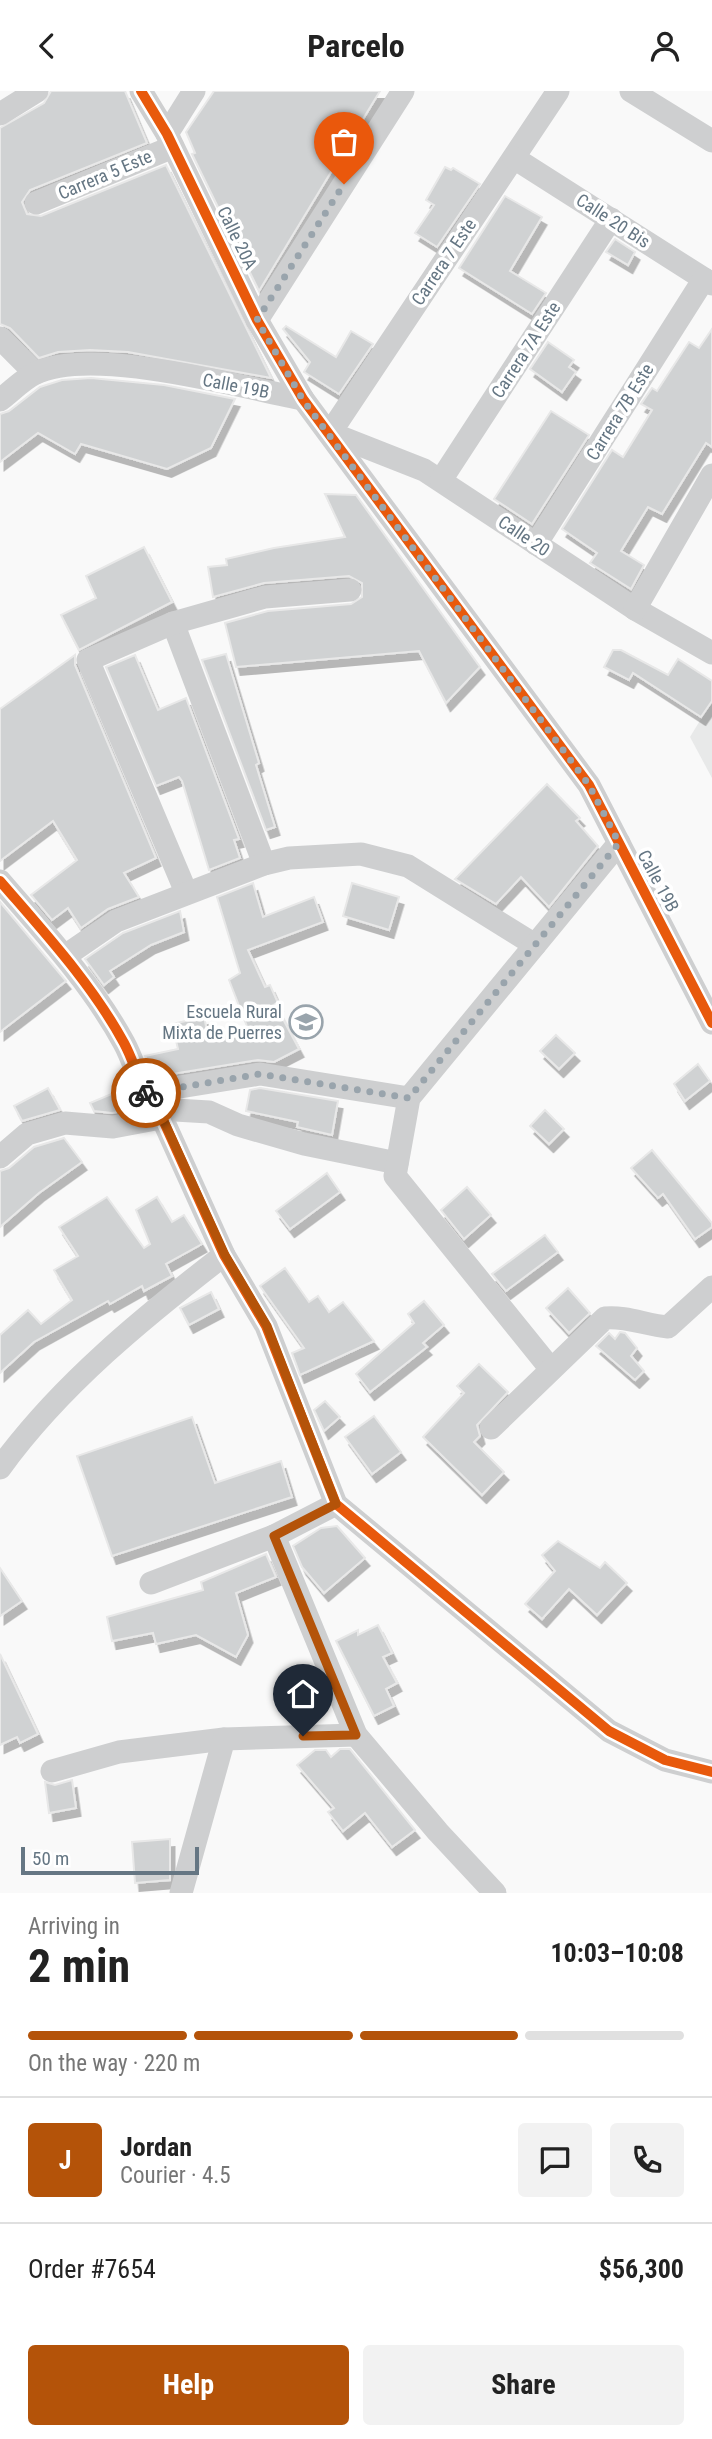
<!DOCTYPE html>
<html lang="en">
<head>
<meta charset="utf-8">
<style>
  :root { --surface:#fff; --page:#f2f2f2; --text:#222; --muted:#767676; --line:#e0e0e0; --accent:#b45309 }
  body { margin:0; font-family:"Roboto Condensed",sans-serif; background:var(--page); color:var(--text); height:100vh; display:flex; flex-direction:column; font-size:26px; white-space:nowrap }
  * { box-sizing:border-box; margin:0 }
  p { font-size:23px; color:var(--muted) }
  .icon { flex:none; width:38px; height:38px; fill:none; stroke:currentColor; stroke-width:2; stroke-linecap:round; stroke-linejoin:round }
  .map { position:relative; height:1802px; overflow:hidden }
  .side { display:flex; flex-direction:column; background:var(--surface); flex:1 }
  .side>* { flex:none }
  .scale { position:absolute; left:21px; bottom:18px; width:178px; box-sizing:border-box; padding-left:7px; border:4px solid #657683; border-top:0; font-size:19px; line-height:24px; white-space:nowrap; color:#657683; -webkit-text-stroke:5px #fff; paint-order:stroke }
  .pin { position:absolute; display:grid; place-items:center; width:60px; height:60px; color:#fff; margin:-72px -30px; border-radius:50% 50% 50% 0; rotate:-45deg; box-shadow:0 0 7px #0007 }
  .pin .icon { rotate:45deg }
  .courier { position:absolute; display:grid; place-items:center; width:70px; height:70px; margin:-35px; border:5px solid #b45309; border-radius:50%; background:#fff; color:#222; box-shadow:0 2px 9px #0007 }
  .headline em { font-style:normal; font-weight:700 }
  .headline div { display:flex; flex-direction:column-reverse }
  .headline { display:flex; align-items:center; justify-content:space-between; height:119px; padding:0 28px }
  h1 { font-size:46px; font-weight:700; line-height:52px }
  .bar { display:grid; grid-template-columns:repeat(4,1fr); gap:10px 7px; align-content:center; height:84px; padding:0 28px }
  .bar i { height:9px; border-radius:5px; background:var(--line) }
  .bar .selected { background:var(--accent) }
  .bar p { grid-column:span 4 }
  .line { display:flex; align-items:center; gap:18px; padding:0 28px; border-top:2px solid var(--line) }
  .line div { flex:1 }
  .round { display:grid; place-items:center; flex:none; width:74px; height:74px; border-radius:7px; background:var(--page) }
  .cta { display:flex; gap:14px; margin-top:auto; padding:14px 28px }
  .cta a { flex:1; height:80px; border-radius:7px; background:var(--accent); color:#fff; font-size:28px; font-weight:700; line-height:80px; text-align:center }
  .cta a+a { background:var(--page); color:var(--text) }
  header { display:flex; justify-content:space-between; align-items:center; height:91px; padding:0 28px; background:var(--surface); font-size:32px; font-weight:700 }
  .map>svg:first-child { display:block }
  .built { fill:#e8e9e9 }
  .building { fill:#d0d2d3; stroke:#e8e8e8; stroke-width:2; filter:url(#shadow) }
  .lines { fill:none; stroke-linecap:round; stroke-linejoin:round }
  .minor { stroke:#cecfd0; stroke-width:23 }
  .cycleway-casing { stroke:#fff; stroke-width:15 }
  .cycleway { stroke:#e8590c; stroke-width:10 }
  .done { stroke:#99a4ac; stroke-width:7; stroke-dasharray:0 12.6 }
  .route { stroke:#b45309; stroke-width:9 }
  .labels { text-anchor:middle; stroke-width:7; stroke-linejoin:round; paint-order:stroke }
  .street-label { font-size:18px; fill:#657683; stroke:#fff }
  .poi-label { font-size:18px; fill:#657683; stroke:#fff; text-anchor:end }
</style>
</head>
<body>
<header><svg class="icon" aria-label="back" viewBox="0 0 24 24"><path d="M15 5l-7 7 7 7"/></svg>Parcelo<svg class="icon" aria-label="person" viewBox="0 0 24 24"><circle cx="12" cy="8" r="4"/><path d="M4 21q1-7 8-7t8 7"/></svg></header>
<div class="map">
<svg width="712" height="1802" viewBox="0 0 712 1802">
  <defs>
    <filter id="shadow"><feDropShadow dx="4.5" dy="8" stdDeviation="0" flood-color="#0004"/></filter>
  </defs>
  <rect width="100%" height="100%" fill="#f9f9f9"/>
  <polygon class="built" points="712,610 712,687 690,646"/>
  <g class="building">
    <polygon points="51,0 125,0 147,52 30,99 22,111 27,123 41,125 166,74 271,287 128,261 90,259 58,261 39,267 10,237 0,233 0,37 44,12"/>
    <polygon points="214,0 380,0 259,200 192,63 195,62 186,41"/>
    <polygon points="445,76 451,79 453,77 480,93 437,156 415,142 434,114 426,109"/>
    <polygon points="505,105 542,126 510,180 546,202 532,223 459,177"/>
    <polygon points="615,148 635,161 628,174 606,161"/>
    <polygon points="286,235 336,266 351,240 373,253 339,303 304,281 310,271 283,238"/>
    <polygon points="712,238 712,356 706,352 662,423 648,416 621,460 644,474 631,498 590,472 597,462 562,438 612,359 623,366 652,319 641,313 652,297 657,300 689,251 699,257"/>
    <polygon points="548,251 574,269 569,276 576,281 562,301 530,278"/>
    <polygon points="91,287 164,294 235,308 211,357 167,378 81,353 75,363 38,342 0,371 0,323 9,320 40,296 62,289"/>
    <polygon points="551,320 589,344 532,433 494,408"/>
    <polygon points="325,403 356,404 480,576 446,612 419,560 236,576 225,532 268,520 351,513 362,506 362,492 349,485 264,492 213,506 208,476 227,474 226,468 274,457 345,446"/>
    <polygon points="144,456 172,511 79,559 61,524 96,507 86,485"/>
    <polygon points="613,559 621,559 668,584 678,568 712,590 712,610 701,626 633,582 629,589 604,576"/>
    <polygon points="226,563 259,672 256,674 275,736 266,739 202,569"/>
    <polygon points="75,564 75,574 156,767 124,782 139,806 108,818 81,837 68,817 52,829 31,804 77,769 53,730 0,770 0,618"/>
    <polygon points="135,564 158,619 186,607 239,748 234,749 240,767 209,779 182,690 179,686 156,695 106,576"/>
    <polygon points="547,693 580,727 576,730 598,755 549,816 521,786 496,813 455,788"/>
    <polygon points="253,792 263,826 314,806 323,831 248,859 265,896 270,894 278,912 275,913 299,958 274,971 258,969 154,986 145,965 178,958 172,933 204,926 208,944 248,938 229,889 240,882 217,806"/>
    <polygon points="352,792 399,806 389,839 343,825"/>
    <polygon points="0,811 66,890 0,941"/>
    <polygon points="180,820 184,841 151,854 110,880 114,886 104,894 85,868 123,842"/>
    <polygon points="556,944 575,962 559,978 540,960"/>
    <polygon points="698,973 710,990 685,1010 674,993"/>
    <polygon points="128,996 137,1017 112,1022 94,1020 90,1012"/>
    <polygon points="48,997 60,1019 22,1030 14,1015"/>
    <polygon points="260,997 338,1010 332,1044 297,1036 298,1031 246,1020 250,999"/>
    <polygon points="545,1019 564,1038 549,1053 530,1035"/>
    <polygon points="64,1047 82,1071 39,1102 0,1136 0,1080 9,1077 34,1056"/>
    <polygon points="652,1059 712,1132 712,1136 695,1148 663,1103 658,1107 631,1077"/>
    <polygon points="327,1082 340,1101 290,1138 276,1120"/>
    <polygon points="467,1096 491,1124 464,1148 441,1119"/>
    <polygon points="107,1106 144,1157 150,1153 136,1119 157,1106 172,1131 184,1124 202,1153 166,1173 172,1185 144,1200 142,1195 110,1213 108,1210 34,1251 0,1282 0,1244 28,1219 41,1233 72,1209 54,1179 78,1165 59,1136"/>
    <polygon points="545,1144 558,1161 506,1200 492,1183"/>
    <polygon points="285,1177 309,1211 318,1205 329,1221 343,1211 374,1250 300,1284 292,1262 304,1257 260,1195"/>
    <polygon points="568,1197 590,1222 569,1242 546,1217"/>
    <polygon points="211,1201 219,1218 189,1234 180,1217"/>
    <polygon points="424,1210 444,1234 423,1252 427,1256 370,1301 356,1283 414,1232 408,1223"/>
    <polygon points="620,1241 625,1242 637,1257 631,1265 644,1280 635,1289 596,1255 609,1242 615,1248"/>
    <polygon points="479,1273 508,1301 477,1334 480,1345 474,1351 504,1381 482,1404 423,1346 464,1302 457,1295"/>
    <polygon points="325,1310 340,1326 324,1340 314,1319"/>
    <polygon points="374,1325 401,1361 372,1383 345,1346"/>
    <polygon points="192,1326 215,1392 281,1370 292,1406 112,1465 77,1365"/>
    <polygon points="337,1435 365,1467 324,1502 302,1476 293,1455 321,1437"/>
    <polygon points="558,1450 600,1477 605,1471 627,1492 597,1524 569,1498 542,1528 525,1513 555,1480 542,1464"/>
    <polygon points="266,1463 276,1486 236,1502 248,1544 236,1566 196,1544 156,1553 153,1542 112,1550 107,1526 203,1499 201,1491"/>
    <polygon points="0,1477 22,1510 0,1525"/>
    <polygon points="378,1534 392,1562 383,1566 397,1592 386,1598 394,1615 374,1625 336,1550 358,1539 358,1544"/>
    <polygon points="0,1563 38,1643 20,1652 17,1646 0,1654"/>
    <polygon points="340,1658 350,1658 415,1739 392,1756 365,1722 343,1740 328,1721 334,1717 297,1674 315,1659 326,1659 331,1666"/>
    <polygon points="72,1689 76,1717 49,1722 45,1691 55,1694"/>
    <polygon points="170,1748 170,1789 135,1792 132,1751"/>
  </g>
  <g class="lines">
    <g class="minor">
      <polyline points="141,0 167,43 257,229 303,308 589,694 712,932"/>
      <polyline points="558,0 330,342 424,379 635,518 712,562"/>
      <polyline points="631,0 712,50"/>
      <polyline points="0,23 37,0"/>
      <polyline points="167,43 194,0"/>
      <polyline points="514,67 712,193"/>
      <polyline points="36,112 173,56"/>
      <polyline points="257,229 403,0"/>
      <polyline points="0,247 35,282"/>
      <path d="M0,309c11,-8 22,-20 34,-26 57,-29 205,13 269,25"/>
      <polyline points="441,389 611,128"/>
      <polyline points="536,453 704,188"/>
      <polyline points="635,518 712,384"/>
      <polyline points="173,532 264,773"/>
      <path d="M0,790c44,51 92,103 124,162 13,24 14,44 34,66l66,146 42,71 70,178 273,227 56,29 47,12"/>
      <polyline points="186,801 88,569 173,532 265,506 350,499"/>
      <polyline points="65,865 116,830 264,773 289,767 361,763 408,775 535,854"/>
      <polyline points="143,1002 260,983 409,1007"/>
      <polyline points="158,1018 209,1021 238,1034 304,1053 397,1072"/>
      <polyline points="0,1066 27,1043 65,1032 113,1036 161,1027"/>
      <polyline points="550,1277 395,1085 409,1007 619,752"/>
      <path d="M491,1337l114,-110c21,-2 41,7 63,9l44,-40"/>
      <path d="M0,1377c60,-83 144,-151 224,-213"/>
      <polyline points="274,1445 356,1644 438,1741 495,1802"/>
      <polyline points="151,1492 274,1445 336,1413"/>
      <polyline points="52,1680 119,1661 224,1648"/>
      <polyline points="181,1802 224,1648 356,1644"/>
    </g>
    <defs>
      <g id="cycleway">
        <polyline points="141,0 167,43 257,229 303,308 589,694 712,932"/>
        <path d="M0,790c44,51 92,103 124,162 13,24 14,44 34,66l66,146 42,71 70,178 273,227 56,29 47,12"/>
      </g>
    </defs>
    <use href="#cycleway" class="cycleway-casing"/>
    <use href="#cycleway" class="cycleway"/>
  </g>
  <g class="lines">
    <polyline class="done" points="146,1002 260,983 409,1007 619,752 589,694 303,309 257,229 344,93"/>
    <polyline class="route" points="146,1002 143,1002 158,1017 225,1164 267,1235 336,1413 274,1445 356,1644 303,1645"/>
  </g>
  <defs>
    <symbol id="school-ring" viewBox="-11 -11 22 22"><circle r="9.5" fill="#fff" stroke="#99a4ac" stroke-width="1.5"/><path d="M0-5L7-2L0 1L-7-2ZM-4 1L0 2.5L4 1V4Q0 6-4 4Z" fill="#99a4ac"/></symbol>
  </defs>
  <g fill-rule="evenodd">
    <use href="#school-ring" x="287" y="912" width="38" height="38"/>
  </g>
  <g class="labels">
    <g class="street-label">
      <text transform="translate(105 84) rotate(-23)" y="6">Carrera 5 Este</text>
      <text transform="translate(613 130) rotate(33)" y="6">Calle 20 Bis</text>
      <text transform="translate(237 147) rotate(64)" y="6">Calle 20A</text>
      <text transform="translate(444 171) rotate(-56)" y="6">Carrera 7 Este</text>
      <text transform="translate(526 259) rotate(-57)" y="6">Carrera 7A Este</text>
      <text transform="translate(236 295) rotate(11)" y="6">Calle 19B</text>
      <text transform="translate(620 321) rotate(-58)" y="6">Carrera 7B Este</text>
      <text transform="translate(524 445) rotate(34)" y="6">Calle 20</text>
      <text transform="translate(658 790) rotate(62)" y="6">Calle 19B</text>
    </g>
    <g class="poi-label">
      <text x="282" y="927">Escuela Rural<tspan x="282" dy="21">Mixta de Puerres</tspan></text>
    </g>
  </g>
</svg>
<div class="scale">50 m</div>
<div class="pin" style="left:344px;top:93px;background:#ea580c"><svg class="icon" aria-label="bag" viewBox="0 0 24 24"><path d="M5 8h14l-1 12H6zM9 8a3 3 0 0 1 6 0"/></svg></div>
<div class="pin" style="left:303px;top:1645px;background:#1f2937"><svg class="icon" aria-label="home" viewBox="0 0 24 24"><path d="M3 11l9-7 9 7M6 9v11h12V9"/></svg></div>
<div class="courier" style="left:146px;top:1002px"><svg class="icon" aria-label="bike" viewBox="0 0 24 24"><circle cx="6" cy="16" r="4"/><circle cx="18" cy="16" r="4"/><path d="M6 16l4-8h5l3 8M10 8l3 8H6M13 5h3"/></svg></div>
</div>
<section class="side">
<div class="headline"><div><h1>2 min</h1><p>Arriving in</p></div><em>10:03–10:08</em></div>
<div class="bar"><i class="selected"></i><i class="selected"></i><i class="selected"></i><i></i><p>On the way · 220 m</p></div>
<div class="line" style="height:126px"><b class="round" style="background:var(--accent);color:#fff">J</b><div><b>Jordan</b><p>Courier · 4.5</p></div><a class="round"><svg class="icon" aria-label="chat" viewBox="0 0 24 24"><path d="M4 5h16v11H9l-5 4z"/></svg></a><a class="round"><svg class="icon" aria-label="phone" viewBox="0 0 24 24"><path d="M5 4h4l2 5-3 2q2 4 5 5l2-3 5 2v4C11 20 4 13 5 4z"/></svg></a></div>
<div class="line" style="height:91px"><div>Order #7654</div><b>$56,300</b></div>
<div class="cta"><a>Help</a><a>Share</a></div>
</section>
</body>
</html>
